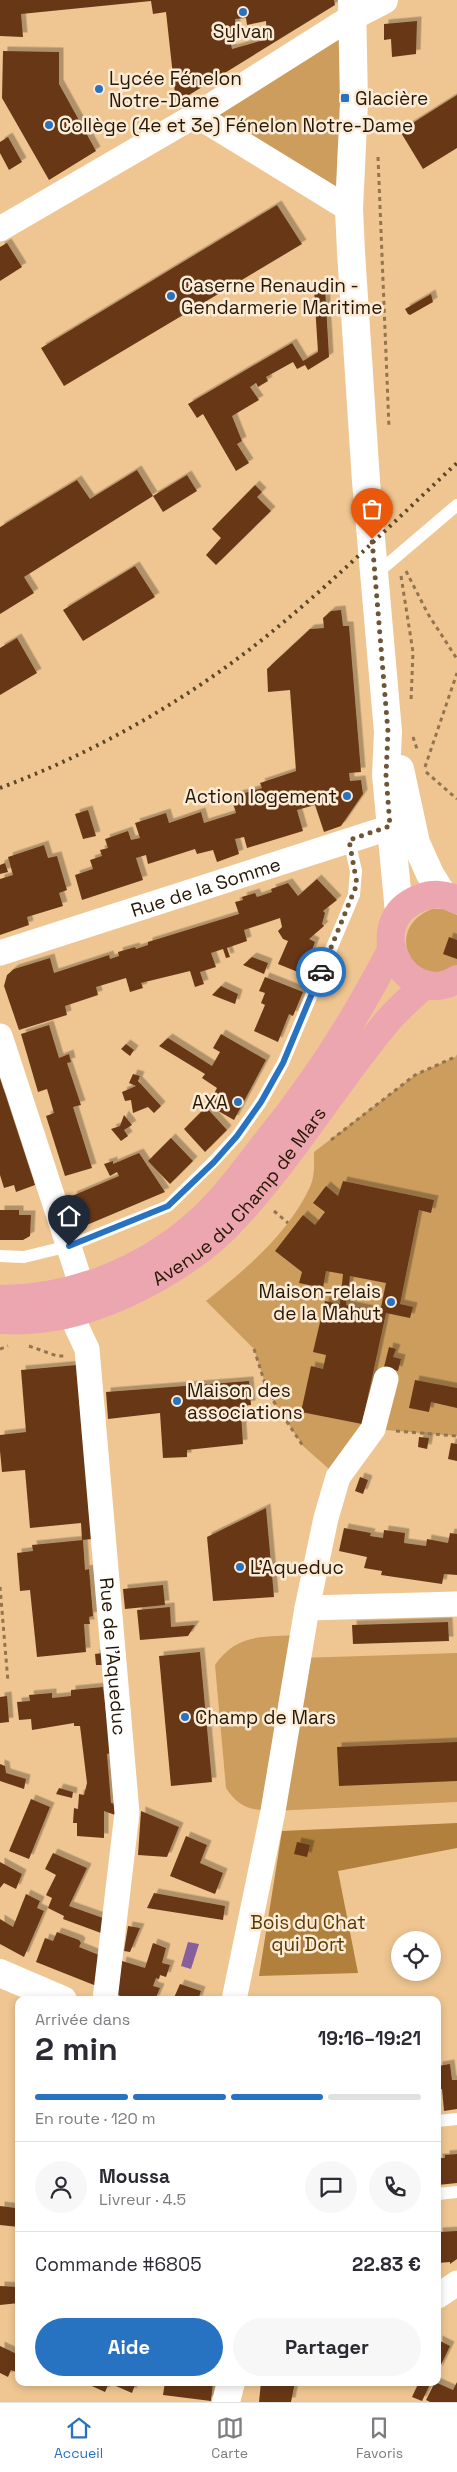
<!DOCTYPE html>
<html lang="fr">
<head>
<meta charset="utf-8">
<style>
  :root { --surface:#fff; --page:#f7f7f7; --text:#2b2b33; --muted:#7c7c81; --line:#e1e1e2; --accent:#2872c2 }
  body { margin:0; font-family:"Space Grotesk",sans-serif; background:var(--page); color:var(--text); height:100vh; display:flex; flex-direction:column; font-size:19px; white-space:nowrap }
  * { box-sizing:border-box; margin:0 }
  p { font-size:16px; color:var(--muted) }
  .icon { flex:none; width:28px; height:28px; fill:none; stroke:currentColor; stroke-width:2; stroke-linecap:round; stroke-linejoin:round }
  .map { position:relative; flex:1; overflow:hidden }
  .side { position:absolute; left:15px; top:1996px; width:426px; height:390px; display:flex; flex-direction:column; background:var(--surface); border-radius:10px; box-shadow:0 2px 8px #0003 }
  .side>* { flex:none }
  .tools { position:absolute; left:391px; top:1931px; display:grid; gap:10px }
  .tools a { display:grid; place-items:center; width:50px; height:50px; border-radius:50%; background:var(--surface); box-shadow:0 2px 8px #0003; font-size:25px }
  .pin { position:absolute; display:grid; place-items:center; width:42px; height:42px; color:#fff; margin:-51px -21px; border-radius:50% 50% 50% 0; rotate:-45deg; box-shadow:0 0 5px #0007 }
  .pin .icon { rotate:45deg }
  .courier { position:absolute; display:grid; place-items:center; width:50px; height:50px; margin:-25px; border:4px solid #2872c2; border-radius:50%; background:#fff; color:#222; box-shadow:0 1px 6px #0007 }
  .overview em { font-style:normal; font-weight:800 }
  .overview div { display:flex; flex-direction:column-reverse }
  .overview { display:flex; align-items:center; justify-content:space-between; height:85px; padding:0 20px }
  h1 { font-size:32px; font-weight:800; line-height:38px }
  .bar { display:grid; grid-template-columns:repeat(4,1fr); gap:8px 5px; align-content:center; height:60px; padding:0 20px }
  .bar i { height:6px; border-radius:4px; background:var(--line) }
  .bar .current { background:var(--accent) }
  .bar p { grid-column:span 4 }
  .line { display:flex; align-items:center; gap:12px; padding:0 20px; border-top:1px solid var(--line) }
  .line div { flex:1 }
  .round { display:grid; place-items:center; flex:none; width:52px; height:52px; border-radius:26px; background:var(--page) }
  .primary-button { display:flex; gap:10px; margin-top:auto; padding:10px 20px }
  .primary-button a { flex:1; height:58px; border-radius:30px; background:var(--accent); color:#fff; font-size:20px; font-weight:800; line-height:58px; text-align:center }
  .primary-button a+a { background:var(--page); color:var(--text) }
  .menu { display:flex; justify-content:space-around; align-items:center; height:70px; border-top:1px solid var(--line); background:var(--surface); font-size:14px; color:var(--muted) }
  .menu a { display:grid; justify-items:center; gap:2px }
  .menu .current { color:var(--accent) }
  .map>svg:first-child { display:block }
  .green { fill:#cd9d5e }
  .forest { fill:#b0803c }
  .water { fill:#885f9d }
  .building { fill:#683815; fill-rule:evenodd; filter:url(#shadow) }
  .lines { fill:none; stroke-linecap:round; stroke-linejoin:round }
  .path { stroke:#927550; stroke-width:3; stroke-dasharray:4 4; stroke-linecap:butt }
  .lane { stroke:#fff; stroke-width:12 }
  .street { stroke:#fff; stroke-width:25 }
  .secondary { stroke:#fff; stroke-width:28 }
  .primary { stroke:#eca6b0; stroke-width:28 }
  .rail { stroke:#5c462a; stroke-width:4; stroke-dasharray:2.5 5; stroke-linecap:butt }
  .done { stroke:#6d5535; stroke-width:5; stroke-dasharray:0 9 }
  .route { stroke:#2872c2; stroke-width:6 }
  .poi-dot { fill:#2872c2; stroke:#fcebd6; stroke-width:2 }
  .labels { text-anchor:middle; stroke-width:5; stroke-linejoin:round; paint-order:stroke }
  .poi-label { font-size:19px; fill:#271804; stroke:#fcebd6; text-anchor:start }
  .street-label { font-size:19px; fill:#271804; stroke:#fcebd6 }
  .park-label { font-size:19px; fill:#5b3a00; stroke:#fcebd6 }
</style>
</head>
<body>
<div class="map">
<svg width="457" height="2402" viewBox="0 0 457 2402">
  <defs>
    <filter id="shadow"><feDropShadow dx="4.5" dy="-4.5" stdDeviation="0" flood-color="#0004"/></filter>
  </defs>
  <rect width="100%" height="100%" fill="#efc691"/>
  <g class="green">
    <polygon points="353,16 349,209 196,115"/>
    <path d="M432,909h11l14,6v51c-43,26 -76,-37 -25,-57z"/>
    <path d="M457,1056v380l-84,-7 -35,48 -35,-31 -35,-53 -14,-44 -48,-48c40,-32 82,-67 104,-114 5,-11 4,-23 4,-35l101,-77z"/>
    <path d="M302,1635l-3,23 158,-5v149l-184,9c-22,-1 -34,-3 -47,-23l-11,-123c22,-33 52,-28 87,-30z"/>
  </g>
  <polygon class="forest" points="457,1823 457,1848 338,1871 358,1973 259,1976 282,1831"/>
  <polygon class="water" points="188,1942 199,1944 191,1969 181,1966"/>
  <g class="building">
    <path d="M0,0h334l1,5 -159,98 -10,-91 -13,2 -2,-13 -130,13 2,23 -23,-1zM246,18l1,7 19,-4 1,18 -35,10 -2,-9 7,-1 -2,-20z"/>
    <polygon points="417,21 416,54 392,57 391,39 384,40 384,24"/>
    <polygon points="3,51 59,52 59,84 96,151 49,180 2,98"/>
    <polygon points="457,95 457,148 423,169 400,131"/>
    <polygon points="8,137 22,162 9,170 0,153 0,142"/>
    <polygon points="277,205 302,244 64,386 41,348"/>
    <polygon points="7,243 22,267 0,281 0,247"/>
    <polygon points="325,288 329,357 308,370 305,365 297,369 293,362 266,377 268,381 258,387 256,383 250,387 259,400 232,416 242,441 237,444 249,463 236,471 203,414 197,418 188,404 292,343 303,361 318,352 314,289"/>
    <polygon points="431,294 433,302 410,315 408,314 405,309"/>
    <polygon points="137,470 153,496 24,577 34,593 0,614 0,527 77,480 90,499"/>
    <polygon points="187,475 197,491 163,512 153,496"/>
    <polygon points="255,485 262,492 257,497 271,511 216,565 206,555 221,538 212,529"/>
    <polygon points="135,566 155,597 83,641 63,610"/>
    <polygon points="341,610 343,626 349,626 361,772 349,773 350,781 361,780 363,794 341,826 324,832 315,805 297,810 303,831 247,848 244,837 235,839 239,854 217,862 213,850 197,854 195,849 148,864 146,855 136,858 143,880 82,900 75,875 93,869 90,860 102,856 100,850 108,848 105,839 128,831 131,840 140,838 135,823 166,813 169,823 201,812 204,823 236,813 231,797 262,788 260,783 296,771 290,690 268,692 267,669 310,629 324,628 323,618 331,611"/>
    <polygon points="17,638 37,673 0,695 0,648"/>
    <polygon points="88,810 96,836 83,839 75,814"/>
    <polygon points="44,845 48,858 57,856 67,890 59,893 63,906 27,917 29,925 0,935 0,879 13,875 8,857"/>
    <polygon points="5,863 8,872 0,874 0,865"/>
    <polygon points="317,879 337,900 323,911 325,913 322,924 324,926 309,939 315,942 303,974 278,964 288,941 283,939 278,931 282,927 280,918 244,930 247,941 227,948 230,957 226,958 223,949 211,953 216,967 200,972 204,984 195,987 190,971 141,983 143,988 130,992 126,978 96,987 98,995 65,1006 67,1015 19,1030 4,986 7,975 14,969 50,958 54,973 109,955 110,959 119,956 118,952 135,947 136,949 148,945 148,942 239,914 235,902 243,900 242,897 255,893 257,897 272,892 271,889 288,883 298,896"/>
    <polygon points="449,937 457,940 457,959 443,954"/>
    <polygon points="252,957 268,963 264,974 243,965"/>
    <polygon points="265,977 303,992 293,1016 289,1014 278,1042 254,1031 265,1005 261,1003 265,993 259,991"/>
    <polygon points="221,986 238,994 235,1004 212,995"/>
    <polygon points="49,1025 59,1058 69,1054 71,1062 67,1063 81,1105 73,1107 92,1168 65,1176 46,1116 54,1113 47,1089 38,1092 21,1034"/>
    <polygon points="221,1034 266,1060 234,1120 208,1105 217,1088 202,1078 205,1074 159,1046 168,1038 212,1066 220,1052 213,1048"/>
    <polygon points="126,1044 134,1050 130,1056 121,1049"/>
    <polygon points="133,1074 140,1076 138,1081 161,1106 154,1113 148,1107 133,1113 131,1100 125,1101 122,1092 136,1086 129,1083"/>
    <polygon points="0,1078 35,1185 16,1192 14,1185 4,1188 0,1175"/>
    <polygon points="206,1107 227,1130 205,1152 184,1129"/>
    <polygon points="124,1115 132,1125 124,1130 128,1136 121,1141 111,1129 120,1126"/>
    <polygon points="171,1138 193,1161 170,1184 148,1161"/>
    <polygon points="139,1153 165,1192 82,1227 72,1196 119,1176 117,1172 110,1176 104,1164 113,1161 113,1164"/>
    <path d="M343,1181l91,19 -3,13 -12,-3 -19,94 13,3 -3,11 -24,-5 -24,111 -61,-12 10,-46 12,3 3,-14 -13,-3 12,-51 15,3 3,-30 -17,-3 -3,17 -24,-5 3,-11 -27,-21 28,-36 12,10 10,-13 -12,-9 13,-17 12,10zM350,1276l36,7 -6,29 -34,-7z"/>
    <polygon points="0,1210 19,1210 19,1215 31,1215 30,1236 23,1240 0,1240"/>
    <polygon points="389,1347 396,1349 393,1357 401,1359 398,1371 384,1367"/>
    <polygon points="77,1365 92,1539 82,1540 81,1523 30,1528 25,1470 2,1472 0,1451 0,1435 26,1432 21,1370"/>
    <polygon points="415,1380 457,1388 457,1408 431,1402 429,1412 409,1408"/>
    <polygon points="249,1381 251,1405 241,1406 241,1413 243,1444 187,1450 187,1457 163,1458 160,1413 108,1419 106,1392"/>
    <polygon points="419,1437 429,1438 427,1449 418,1447"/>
    <polygon points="451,1443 457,1444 457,1461 448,1459"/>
    <polygon points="360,1477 368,1480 363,1494 355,1491"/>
    <polygon points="266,1508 274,1597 213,1601 207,1537"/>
    <polygon points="344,1528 371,1533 370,1536 383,1538 384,1530 405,1533 404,1543 426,1546 427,1539 448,1543 450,1533 457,1534 457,1575 444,1574 442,1584 381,1575 382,1571 364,1568 367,1557 339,1551"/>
    <polygon points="83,1540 85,1570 89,1569 93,1616 89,1617 90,1624 84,1624 86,1652 37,1657 30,1590 20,1591 17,1553 33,1551 32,1545"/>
    <polygon points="163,1585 165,1605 125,1609 123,1589"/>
    <polygon points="170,1607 171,1627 195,1625 188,1636 140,1640 137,1610"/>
    <polygon points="448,1622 449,1641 353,1644 352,1625"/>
    <polygon points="200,1652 212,1782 171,1786 159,1656"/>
    <polygon points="102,1653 103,1665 96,1665 95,1654"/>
    <polygon points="103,1687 111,1753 107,1754 111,1803 116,1804 115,1815 104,1811 104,1838 77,1836 77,1823 73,1823 74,1808 78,1809 79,1794 84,1795 87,1783 80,1726 74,1726 74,1723 32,1730 31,1719 19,1720 17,1702 30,1701 29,1695 52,1693 52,1698 71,1696 71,1690"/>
    <polygon points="7,1696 9,1722 0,1723 0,1697"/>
    <polygon points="457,1742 457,1781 339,1786 337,1747"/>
    <polygon points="0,1764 5,1766 6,1773 26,1779 24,1789 0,1781"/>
    <polygon points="59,1788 73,1792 72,1798 56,1794"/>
    <polygon points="31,1799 50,1807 29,1859 9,1851"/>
    <polygon points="141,1811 179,1827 167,1857 138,1855"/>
    <polygon points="186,1836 207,1845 200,1863 223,1873 215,1894 170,1876"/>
    <polygon points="297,1842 310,1845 307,1857 294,1854"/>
    <polygon points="53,1853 87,1868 69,1906 103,1918 101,1933 63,1919 64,1916 48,1908 52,1898 46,1895 56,1875 45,1869"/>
    <polygon points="0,1862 22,1874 16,1889 4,1883 0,1888"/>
    <polygon points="154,1893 225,1906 223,1920 147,1908"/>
    <polygon points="26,1894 40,1901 37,1908 44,1911 24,1957 0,1944 0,1919 13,1927"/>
    <polygon points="128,1926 140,1928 130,1952 124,1951"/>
    <polygon points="57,1932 79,1940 81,1943 79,1947 104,1957 99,1987 36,1962 45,1938 53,1941"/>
    <polygon points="153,1943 166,1948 162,1963 170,1965 166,1977 160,1975 159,1979 156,1978 153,1986 160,1988 155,2000 132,2000 115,1994 122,1961 145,1968"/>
    <polygon points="180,1984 201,1991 198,2000 173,2000"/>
    <polygon points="450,2064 452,2080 457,2080 457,2109 444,2111 442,2089 438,2090 438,2066"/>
    <polygon points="457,2154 457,2183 438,2185 438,2158 445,2158 445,2155"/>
    <polygon points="17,2199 19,2227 0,2225 0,2206 16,2208"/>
    <polygon points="457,2231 457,2259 450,2264 450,2262 438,2263 438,2232"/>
    <polygon points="0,2286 19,2287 19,2303 0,2305"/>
    <polygon points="438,2340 450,2346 438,2371"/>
    <polygon points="0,2346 19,2355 19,2373 11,2370 8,2377 0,2373"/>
    <polygon points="83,2382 136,2382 132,2393 109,2383 105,2392"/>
    <polygon points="165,2382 213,2382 211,2401 163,2395"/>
    <polygon points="261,2382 295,2382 291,2402 259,2402"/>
    <polygon points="419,2382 431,2382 422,2401 412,2397"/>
    <polygon points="435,2382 453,2390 457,2382 457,2402 430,2402 426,2400"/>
  </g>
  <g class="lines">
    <g class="path">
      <polyline points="378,157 389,428"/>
      <polyline points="406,571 428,614 457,659"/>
      <polyline points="401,576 413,652 411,701"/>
      <polyline points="413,737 418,752"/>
      <polyline points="425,767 457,673"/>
      <polyline points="426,772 457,799"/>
      <polyline points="331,1140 415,1075 457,1056"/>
      <polyline points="274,1211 288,1223"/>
      <polyline points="29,1346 57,1356 66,1356"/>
      <polyline points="0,1349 8,1346"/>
      <polyline points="254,1349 268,1393 303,1446"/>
      <polyline points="396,1431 457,1436"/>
      <polyline points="0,1587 8,1682"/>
    </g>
    <g class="lane">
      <polyline points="376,574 457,505"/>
      <polyline points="0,1256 24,1257 69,1246 168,1206 214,1161 237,1136 261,1102 283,1063 354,895 356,871 349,840"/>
      <polyline points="438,2121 457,2119"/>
      <polyline points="438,2194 457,2192"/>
    </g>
    <g class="street">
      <polyline points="196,115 349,209"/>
      <polyline points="0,229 196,115 353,16"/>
      <path id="s1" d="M0,953l410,-132"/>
      <polyline points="0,1036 82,1287"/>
      <path id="s2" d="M71,1315l16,34 40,464 -22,187"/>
      <polyline points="307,1608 457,1604"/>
      <polyline points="234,2000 273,1811 307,1608 326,1518 338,1477 373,1429 386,1379"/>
      <polyline points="438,2296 457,2283"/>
    </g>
    <g class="secondary">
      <polyline points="352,0 354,103 349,209 351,252 366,481 388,732 386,775 399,912"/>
      <polyline points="353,16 384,0"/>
      <polyline points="400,769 416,843 430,874 443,895"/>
      <polyline points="0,1973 63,2000"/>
      <polyline points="226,2402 231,2382"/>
    </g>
    <g class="primary">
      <path d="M457,900c-11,-6 -25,-7 -37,-2 -62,24 -14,113 37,81"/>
      <path d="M0,1299c71,0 143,-28 197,-76 27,-24 49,-55 71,-83 48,-59 88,-122 123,-190"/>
      <path id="s3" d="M0,1320c45,3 83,-7 124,-25 41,-19 80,-43 111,-77 56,-60 98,-131 150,-194 12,-15 27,-27 40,-40"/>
    </g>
    <path class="rail" d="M0,788c107,-40 206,-99 292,-173 57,-48 110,-101 165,-152"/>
  </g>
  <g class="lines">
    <polyline class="done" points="321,972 357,884 349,840 390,826 386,775 388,732 372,539"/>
    <polyline class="route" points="69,1246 168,1206 214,1162 237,1136 261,1102 283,1063 321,972"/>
  </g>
  <g class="poi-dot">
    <circle cx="243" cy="12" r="5"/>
    <circle cx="99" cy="89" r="5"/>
    <rect x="340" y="93" width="10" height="10" rx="2.5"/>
    <circle cx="49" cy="125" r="5"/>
    <circle cx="171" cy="296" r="5"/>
    <circle cx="347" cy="796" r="5"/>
    <circle cx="238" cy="1102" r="5"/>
    <circle cx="391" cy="1302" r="5"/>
    <circle cx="177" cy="1401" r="5"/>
    <circle cx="240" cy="1567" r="5"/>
    <circle cx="185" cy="1717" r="5"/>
  </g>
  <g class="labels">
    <g class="poi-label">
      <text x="243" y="38" text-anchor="middle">Sylvan</text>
      <text x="109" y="85">Lycée Fénelon<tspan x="109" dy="22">Notre-Dame</tspan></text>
      <text x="355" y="105">Glacière</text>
      <text x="59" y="132">Collège (4e et 3e) Fénelon Notre-Dame</text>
      <text x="181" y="292">Caserne Renaudin -<tspan x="181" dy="22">Gendarmerie Maritime</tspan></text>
      <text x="337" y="803" text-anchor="end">Action logement</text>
      <text x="228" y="1109" text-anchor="end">AXA</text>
      <text x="381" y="1298" text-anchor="end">Maison-relais<tspan x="381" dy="22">de la Mahut</tspan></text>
      <text x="187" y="1397">Maison des<tspan x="187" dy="22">associations</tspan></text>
      <text x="250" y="1574">L'Aqueduc</text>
      <text x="195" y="1724">Champ de Mars</text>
    </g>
    <g class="street-label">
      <text dy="7" stroke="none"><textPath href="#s1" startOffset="216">Rue de la Somme</textPath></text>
      <text dy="7" stroke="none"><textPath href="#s3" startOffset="282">Avenue du Champ de Mars</textPath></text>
      <text dy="7" stroke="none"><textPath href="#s2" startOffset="346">Rue de l'Aqueduc</textPath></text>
    </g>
    <g class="park-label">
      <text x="308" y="1929">Bois du Chat<tspan x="308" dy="22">qui Dort</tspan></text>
    </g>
  </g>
</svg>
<div class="tools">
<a><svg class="icon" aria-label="locate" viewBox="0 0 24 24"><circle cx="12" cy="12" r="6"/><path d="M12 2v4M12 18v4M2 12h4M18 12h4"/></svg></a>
</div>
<div class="pin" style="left:372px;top:539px;background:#ea580c"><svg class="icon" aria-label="bag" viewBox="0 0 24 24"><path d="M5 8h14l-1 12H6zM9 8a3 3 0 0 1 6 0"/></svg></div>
<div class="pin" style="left:69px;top:1246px;background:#1f2937"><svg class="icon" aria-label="home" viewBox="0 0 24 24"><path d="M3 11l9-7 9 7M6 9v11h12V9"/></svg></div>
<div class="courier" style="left:321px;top:972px"><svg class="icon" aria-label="car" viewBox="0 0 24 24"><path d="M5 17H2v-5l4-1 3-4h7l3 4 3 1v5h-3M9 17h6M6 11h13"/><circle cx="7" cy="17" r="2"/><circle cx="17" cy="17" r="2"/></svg></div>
<section class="side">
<div class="overview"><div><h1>2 min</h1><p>Arrivée dans</p></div><em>19:16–19:21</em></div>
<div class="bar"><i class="current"></i><i class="current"></i><i class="current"></i><i></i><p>En route · 120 m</p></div>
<div class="line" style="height:90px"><a class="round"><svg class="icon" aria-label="person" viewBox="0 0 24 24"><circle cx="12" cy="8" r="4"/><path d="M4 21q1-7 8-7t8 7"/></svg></a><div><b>Moussa</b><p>Livreur · 4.5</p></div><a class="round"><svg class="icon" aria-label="chat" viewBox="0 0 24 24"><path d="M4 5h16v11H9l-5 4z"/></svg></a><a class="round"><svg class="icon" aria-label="phone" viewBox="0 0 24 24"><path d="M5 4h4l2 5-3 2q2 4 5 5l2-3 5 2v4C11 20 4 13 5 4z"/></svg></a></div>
<div class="line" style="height:65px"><div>Commande #6805</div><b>22.83 €</b></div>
<div class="primary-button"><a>Aide</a><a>Partager</a></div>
</section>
</div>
<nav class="menu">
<a class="current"><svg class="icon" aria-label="home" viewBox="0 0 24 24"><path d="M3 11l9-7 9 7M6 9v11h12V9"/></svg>Accueil</a>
<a><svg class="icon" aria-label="map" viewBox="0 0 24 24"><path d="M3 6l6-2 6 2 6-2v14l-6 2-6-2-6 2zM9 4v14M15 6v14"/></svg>Carte</a>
<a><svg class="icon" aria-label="saved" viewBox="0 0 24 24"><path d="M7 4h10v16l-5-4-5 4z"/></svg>Favoris</a>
</nav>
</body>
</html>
